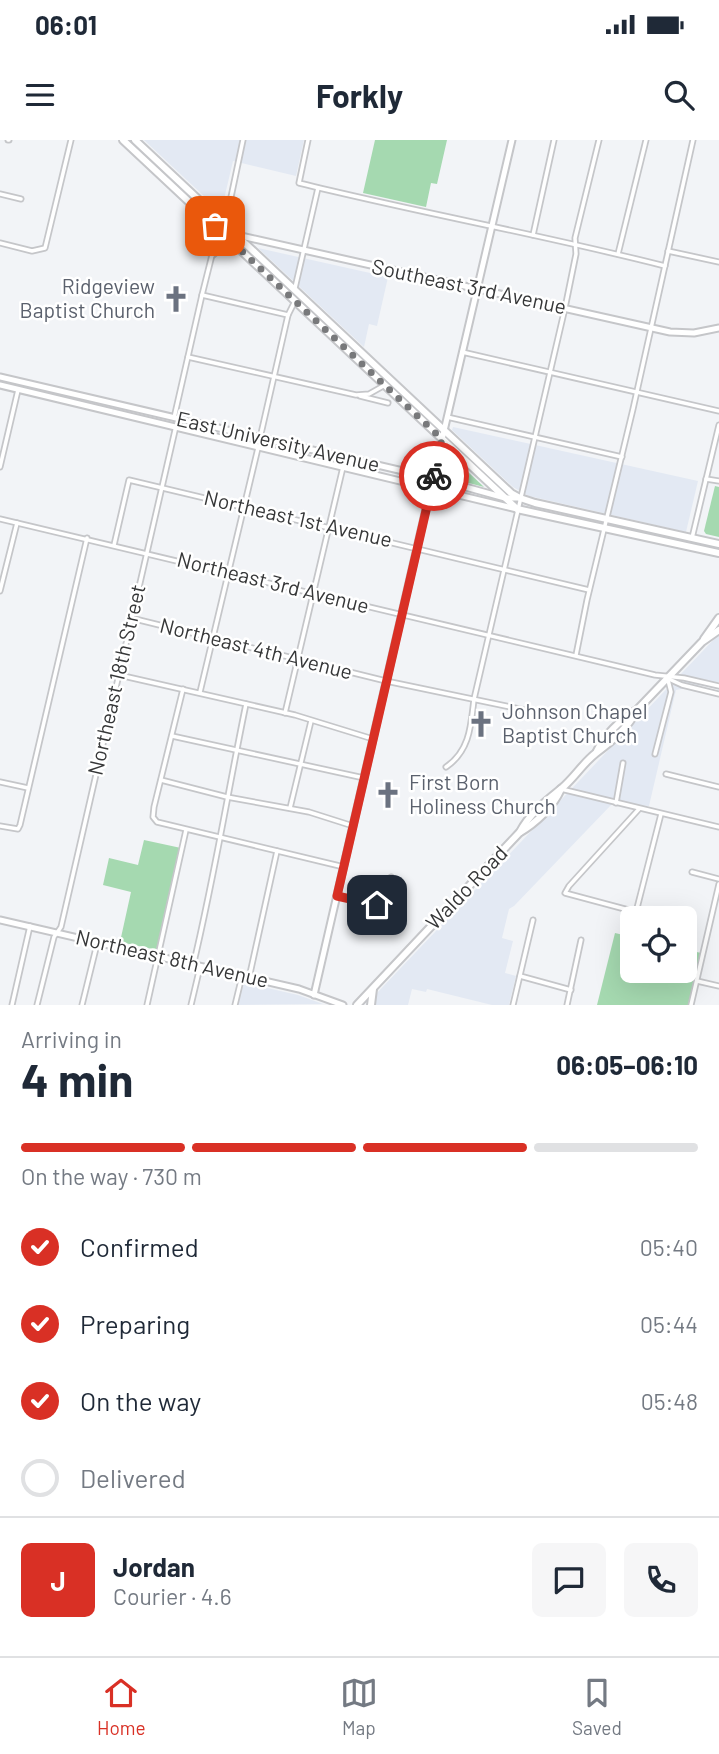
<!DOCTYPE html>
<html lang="en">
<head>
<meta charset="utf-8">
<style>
  :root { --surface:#fff; --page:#f6f6f7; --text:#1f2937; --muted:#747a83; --line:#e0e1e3; --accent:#d93025 }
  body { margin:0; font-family:Barlow,sans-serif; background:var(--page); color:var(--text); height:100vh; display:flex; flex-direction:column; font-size:26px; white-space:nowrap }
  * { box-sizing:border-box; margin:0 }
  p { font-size:23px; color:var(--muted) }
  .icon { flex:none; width:38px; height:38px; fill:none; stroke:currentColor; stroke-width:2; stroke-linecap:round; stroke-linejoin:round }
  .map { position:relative; height:865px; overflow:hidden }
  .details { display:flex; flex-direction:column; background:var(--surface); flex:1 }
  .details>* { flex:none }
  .tools { position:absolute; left:620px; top:766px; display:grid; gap:14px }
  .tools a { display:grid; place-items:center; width:77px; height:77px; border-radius:10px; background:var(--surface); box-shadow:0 7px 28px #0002; font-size:35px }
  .pin { position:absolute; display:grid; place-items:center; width:60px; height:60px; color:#fff; margin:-30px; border-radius:14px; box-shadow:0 4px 10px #0006 }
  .courier { position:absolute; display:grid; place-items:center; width:70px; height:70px; margin:-35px; border:5px solid #d93025; border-radius:50%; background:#fff; color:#222; box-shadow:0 2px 9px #0007 }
  .headline em { font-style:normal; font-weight:700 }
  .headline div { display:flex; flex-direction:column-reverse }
  .headline { display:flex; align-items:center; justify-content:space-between; height:119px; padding:0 21px }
  h1 { font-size:46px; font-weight:700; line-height:52px }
  .bar { display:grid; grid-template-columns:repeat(4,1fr); gap:10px 7px; align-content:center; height:84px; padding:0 21px }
  .bar i { height:9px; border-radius:5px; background:var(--line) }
  .bar .selected { background:var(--accent) }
  .bar p { grid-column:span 4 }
  .line { display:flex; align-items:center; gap:18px; padding:0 21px; border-top:2px solid var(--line) }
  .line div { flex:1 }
  .round { display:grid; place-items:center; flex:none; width:74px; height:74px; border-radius:10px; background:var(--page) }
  ol { padding:0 21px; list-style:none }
  li { display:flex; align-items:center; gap:21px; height:77px }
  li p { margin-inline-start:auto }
  li .icon { padding:7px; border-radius:50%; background:var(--accent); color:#fff; stroke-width:4 }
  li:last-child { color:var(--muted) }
  li i { width:38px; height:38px; border:4px solid var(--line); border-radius:50% }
  .status { display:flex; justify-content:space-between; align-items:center; height:49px; padding:0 35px; background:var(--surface); direction:ltr }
  .status svg { height:19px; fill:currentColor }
  header { display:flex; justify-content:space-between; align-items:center; height:91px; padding:0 21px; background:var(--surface); font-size:32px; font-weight:700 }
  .tabs { display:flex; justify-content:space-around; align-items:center; height:98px; border-top:2px solid var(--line); background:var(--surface); font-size:19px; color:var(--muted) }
  .tabs a { display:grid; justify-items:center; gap:4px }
  .tabs .selected { color:var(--accent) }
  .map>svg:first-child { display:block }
  .built { fill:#e3e9f3 }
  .green { fill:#a5d9b0 }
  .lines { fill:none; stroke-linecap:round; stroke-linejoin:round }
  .street-casing { stroke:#c5c6c9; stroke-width:7 }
  .secondary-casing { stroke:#c5c6c9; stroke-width:9 }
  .primary-casing { stroke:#c5c6c9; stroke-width:9 }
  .highway-casing { stroke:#c5c6c9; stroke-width:10 }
  .street { stroke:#fff; stroke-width:3.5 }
  .secondary { stroke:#fff; stroke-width:5 }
  .primary { stroke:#fff; stroke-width:5 }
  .highway { stroke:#fff; stroke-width:6 }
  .done { stroke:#78797b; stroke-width:7; stroke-dasharray:0 12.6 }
  .route { stroke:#d93025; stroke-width:9 }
  .labels { text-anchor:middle; stroke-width:5; stroke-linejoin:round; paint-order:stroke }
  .worship-label { font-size:21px; fill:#5b616d; stroke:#fff; text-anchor:start }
  .street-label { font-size:21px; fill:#363738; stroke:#fff }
</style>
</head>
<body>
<div class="status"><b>06:01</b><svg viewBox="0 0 49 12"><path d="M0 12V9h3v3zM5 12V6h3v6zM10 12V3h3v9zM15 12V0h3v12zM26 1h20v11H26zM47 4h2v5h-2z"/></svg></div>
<header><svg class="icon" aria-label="menu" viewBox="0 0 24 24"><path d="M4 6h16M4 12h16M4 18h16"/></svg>Forkly<svg class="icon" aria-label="search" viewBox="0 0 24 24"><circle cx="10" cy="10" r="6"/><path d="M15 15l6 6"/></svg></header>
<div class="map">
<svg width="719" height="865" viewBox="0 0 719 865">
  <rect width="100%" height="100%" fill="#f2f4f7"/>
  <g class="built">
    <polygon points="144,0 304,0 296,36 233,21 221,72"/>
    <polygon points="258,108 388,137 377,186 369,184 364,207"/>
    <polygon points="453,287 698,341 686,392 529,356 513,347 452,290"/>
    <polygon points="719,494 719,542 676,550 649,666 612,664 514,766 509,769 502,798 513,801 505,833 516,836 509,865 492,865 427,849 426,852 412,849 408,865 374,865 373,857 376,854"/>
    <polygon points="241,842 298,855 323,864 236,865"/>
  </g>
  <g class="green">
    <polygon points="375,0 447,0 437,44 431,43 426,67 363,53"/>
    <polygon points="451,316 484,347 446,337 443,332 446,318"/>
    <polygon points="715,346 719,347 719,397 706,394 704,391"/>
    <polygon points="144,700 181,708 157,810 120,802 131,752 103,745 109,718 138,725"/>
    <polygon points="615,793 632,797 632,831 684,831 684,809 701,813 689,865 597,865"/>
  </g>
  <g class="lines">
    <defs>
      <g id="street">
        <polyline points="8,0 9,0"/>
        <path d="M308,0l-9,43c121,30 245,52 366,83"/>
        <polyline points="0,54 21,59"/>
        <polyline points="533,95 554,0"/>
        <polyline points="0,103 32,111 45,108 71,0"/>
        <polyline points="668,111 719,122"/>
        <polyline points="618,114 646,0"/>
        <polyline points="295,148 318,48"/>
        <polyline points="202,155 288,175"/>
        <polyline points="462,212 719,271"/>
        <polyline points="188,217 356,255 369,254 385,245"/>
        <polyline points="360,256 388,263"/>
        <polyline points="447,277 622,317"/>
        <polyline points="174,278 202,155 214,107 227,76 243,0"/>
        <polyline points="260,298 288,175 295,161"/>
        <polyline points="0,327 18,250"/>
        <polyline points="706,339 719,341"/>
        <polyline points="0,379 655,535 684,538 719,546"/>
        <polyline points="692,398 719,285"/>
        <polyline points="114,405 129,340 589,450"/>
        <polyline points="0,451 17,383"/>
        <polyline points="131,478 386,541 544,574"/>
        <polyline points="576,515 587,460 633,269 693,0"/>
        <polyline points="119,535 295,575 373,599"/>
        <polyline points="669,539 682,545 719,554"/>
        <polyline points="183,549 154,667 153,677 157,682 344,727"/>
        <polyline points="200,552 258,308"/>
        <polyline points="285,573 343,327"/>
        <polyline points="172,596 364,638"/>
        <polyline points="655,614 671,552 668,540"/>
        <path d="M446,627c24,-16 25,-42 28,-68l91,-391 11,-54 -1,-16 24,-98"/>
        <polyline points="666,634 719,647"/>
        <polyline points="161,640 227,657 309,672 353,686"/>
        <polyline points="0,642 28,648"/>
        <polyline points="561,649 719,687"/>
        <polyline points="616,663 623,623"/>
        <polyline points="290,668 311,581"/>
        <polyline points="639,669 569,746 565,753 636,772 661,674"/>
        <polyline points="0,686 18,689 20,685 87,398"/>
        <polyline points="692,732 719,739"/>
        <polyline points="337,756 381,766 385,763 391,737"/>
        <path d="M193,826c21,-87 35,-175 53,-262"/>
        <polyline points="520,836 571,850"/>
        <polyline points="249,838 277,711"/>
        <polyline points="697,841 719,846"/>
        <polyline points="12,865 30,786"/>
        <polyline points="37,865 54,797 61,787 176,286"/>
        <polyline points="82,865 97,804"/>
        <polyline points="147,865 186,690"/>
        <polyline points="191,865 200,827"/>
        <polyline points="235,865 242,836"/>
        <polyline points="513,865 533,780"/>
        <polyline points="567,865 581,800"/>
        <polyline points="691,865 719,744"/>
      </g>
      <g id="secondary">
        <polyline points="223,92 670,192 694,193 719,188"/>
        <polyline points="433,338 512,0"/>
        <polyline points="0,780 299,849 343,865"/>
        <polyline points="314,855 431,347"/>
      </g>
      <g id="primary">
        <polyline points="0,237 433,338 505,358 520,358"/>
        <polyline points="0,245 517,369"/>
      </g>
      <g id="highway">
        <polyline points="123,0 517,369 719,413"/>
        <polyline points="135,0 511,353 520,358 535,363 719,404"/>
        <polyline points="212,114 222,106 234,105"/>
        <polyline points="704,499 719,478"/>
        <path d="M597,611c7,-15 23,-31 38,-40"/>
        <path d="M520,692c10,-19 26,-31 42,-44 12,-10 21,-25 34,-35 16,-12 31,-24 41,-43l65,-68 17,-12"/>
        <path d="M357,865l162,-172c17,-10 34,-26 42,-44"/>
        <polyline points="371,865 373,849"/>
      </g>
    </defs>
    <use href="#street" class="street-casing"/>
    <use href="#secondary" class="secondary-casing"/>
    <use href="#primary" class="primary-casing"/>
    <use href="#highway" class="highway-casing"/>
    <use href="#street" class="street"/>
    <use href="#secondary" class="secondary"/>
    <use href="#primary" class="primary"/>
    <use href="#highway" class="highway"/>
  </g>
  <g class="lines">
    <polyline class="done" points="215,86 442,299 434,336"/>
    <polyline class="route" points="377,765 337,756 434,336"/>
  </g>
  <defs>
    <symbol id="church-bare" viewBox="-9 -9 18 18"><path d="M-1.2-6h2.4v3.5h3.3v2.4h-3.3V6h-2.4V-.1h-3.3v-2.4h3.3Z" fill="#6b7280" stroke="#fff" stroke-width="2.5" paint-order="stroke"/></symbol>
  </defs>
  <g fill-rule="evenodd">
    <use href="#church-bare" x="157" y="140" width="38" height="38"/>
    <use href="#church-bare" x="462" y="565" width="38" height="38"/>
    <use href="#church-bare" x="369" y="636" width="38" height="38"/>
  </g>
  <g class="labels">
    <g class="worship-label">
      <text x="155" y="154" text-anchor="end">Ridgeview<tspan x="155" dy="24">Baptist Church</tspan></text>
      <text x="502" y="579">Johnson Chapel<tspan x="502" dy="24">Baptist Church</tspan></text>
      <text x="409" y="650">First Born<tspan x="409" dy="24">Holiness Church</tspan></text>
    </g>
    <g class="street-label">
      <text transform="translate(469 147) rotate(12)" y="7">Southeast 3rd Avenue</text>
      <text transform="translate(278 302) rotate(13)" y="7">East University Avenue</text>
      <text transform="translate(298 379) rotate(13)" y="7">Northeast 1st Avenue</text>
      <text transform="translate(273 443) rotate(14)" y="7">Northeast 3rd Avenue</text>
      <text transform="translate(256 509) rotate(14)" y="7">Northeast 4th Avenue</text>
      <text transform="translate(117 540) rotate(-77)" y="7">Northeast 18th Street</text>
      <text transform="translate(467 748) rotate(-46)" y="7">Waldo Road</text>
      <text transform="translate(172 819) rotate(13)" y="7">Northeast 8th Avenue</text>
    </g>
  </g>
</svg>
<div class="tools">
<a><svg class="icon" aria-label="locate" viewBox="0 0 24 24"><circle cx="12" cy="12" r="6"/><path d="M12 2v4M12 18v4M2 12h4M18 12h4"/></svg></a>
</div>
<div class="pin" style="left:215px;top:86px;background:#ea580c"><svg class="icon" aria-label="bag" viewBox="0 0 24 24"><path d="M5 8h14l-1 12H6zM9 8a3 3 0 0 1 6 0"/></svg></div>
<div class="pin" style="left:377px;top:765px;background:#1f2937"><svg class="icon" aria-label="home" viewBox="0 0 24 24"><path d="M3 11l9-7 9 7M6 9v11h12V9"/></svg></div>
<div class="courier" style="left:434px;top:336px"><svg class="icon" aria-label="bike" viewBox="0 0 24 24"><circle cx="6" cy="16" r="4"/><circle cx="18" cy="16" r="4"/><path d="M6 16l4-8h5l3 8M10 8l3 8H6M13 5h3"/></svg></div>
</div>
<section class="details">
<div class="headline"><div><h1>4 min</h1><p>Arriving in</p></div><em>06:05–06:10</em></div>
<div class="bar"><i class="selected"></i><i class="selected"></i><i class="selected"></i><i></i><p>On the way · 730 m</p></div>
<ol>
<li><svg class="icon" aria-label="check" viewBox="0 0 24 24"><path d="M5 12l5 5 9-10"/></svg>Confirmed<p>05:40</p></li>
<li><svg class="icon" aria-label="check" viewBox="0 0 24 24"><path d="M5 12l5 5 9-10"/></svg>Preparing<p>05:44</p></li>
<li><svg class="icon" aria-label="check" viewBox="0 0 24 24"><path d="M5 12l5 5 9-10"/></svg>On the way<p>05:48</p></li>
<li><i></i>Delivered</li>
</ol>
<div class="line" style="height:126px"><b class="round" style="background:var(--accent);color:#fff">J</b><div><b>Jordan</b><p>Courier · 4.6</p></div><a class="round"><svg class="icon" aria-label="chat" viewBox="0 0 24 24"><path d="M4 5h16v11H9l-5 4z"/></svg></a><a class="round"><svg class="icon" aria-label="phone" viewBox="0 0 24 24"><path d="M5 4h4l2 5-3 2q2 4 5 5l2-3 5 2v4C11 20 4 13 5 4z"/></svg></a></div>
</section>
<nav class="tabs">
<a class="selected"><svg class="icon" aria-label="home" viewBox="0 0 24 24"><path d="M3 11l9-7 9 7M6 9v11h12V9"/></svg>Home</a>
<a><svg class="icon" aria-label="map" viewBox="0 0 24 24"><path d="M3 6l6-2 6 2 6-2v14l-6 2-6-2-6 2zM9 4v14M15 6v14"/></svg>Map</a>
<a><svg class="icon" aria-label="saved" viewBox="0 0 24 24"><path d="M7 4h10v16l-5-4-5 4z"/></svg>Saved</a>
</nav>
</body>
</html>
